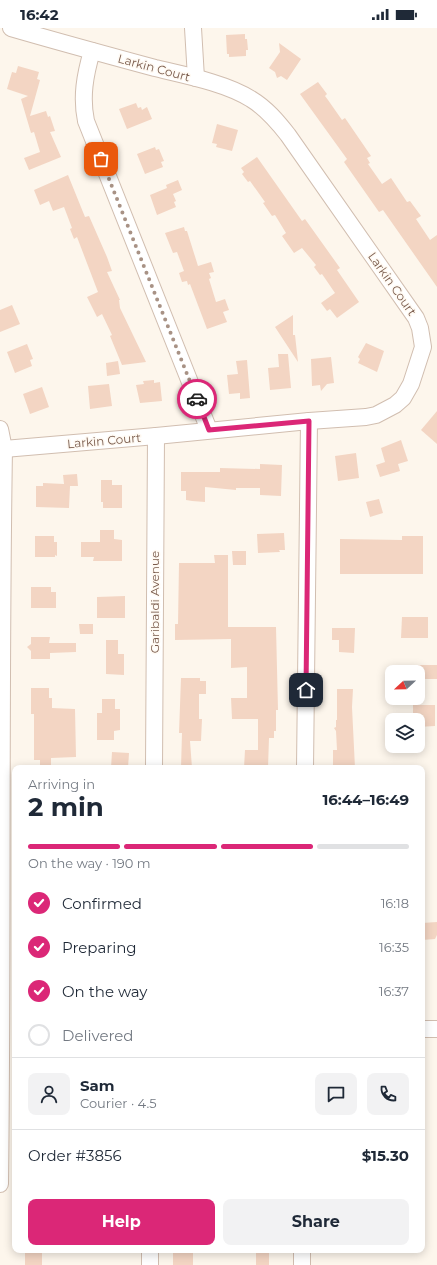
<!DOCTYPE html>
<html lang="en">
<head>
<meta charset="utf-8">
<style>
  :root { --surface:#fff; --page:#f2f2f3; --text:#1f2937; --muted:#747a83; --line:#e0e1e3; --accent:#db2777 }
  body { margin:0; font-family:Montserrat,sans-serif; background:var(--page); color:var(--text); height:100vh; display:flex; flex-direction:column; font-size:15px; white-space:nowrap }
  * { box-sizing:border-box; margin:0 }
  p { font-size:13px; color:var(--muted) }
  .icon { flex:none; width:22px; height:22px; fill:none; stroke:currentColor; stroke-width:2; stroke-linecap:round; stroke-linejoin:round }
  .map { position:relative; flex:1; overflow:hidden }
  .details { position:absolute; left:12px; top:737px; width:413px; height:488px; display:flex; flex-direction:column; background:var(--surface); border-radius:8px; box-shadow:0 2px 10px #0003 }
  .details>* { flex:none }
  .needle { width:26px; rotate:248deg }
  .buttons { position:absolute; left:385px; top:637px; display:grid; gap:8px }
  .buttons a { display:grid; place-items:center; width:40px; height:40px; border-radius:8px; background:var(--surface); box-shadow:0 2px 10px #0003; font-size:20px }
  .pin { position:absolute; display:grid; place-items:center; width:34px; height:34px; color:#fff; margin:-17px; border-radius:8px; box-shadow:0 2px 6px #0006 }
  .courier { position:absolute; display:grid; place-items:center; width:40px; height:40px; margin:-20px; border:3px solid #db2777; border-radius:50%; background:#fff; color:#222; box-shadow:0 1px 5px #0007 }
  .headline em { font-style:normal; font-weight:700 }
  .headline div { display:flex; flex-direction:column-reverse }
  .headline { display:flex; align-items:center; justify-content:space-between; height:68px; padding:0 16px }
  h1 { font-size:26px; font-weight:700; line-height:30px }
  .bar { display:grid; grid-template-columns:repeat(4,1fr); gap:6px 4px; align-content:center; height:48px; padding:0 16px }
  .bar i { height:5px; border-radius:3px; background:var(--line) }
  .bar .on { background:var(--accent) }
  .bar p { grid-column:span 4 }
  .line { display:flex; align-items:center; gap:10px; padding:0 16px; border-top:1px solid var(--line) }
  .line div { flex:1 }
  .round { display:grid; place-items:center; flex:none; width:42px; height:42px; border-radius:8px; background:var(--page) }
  ol { padding:0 16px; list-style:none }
  li { display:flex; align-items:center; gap:12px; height:44px }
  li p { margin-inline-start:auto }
  li .icon { padding:4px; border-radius:50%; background:var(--accent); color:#fff; stroke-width:4 }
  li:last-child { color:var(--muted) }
  li i { width:22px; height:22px; border:2px solid var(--line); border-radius:50% }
  .cta { display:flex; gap:8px; margin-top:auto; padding:8px 16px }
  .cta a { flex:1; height:46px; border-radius:8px; background:var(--accent); color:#fff; font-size:16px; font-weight:700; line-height:46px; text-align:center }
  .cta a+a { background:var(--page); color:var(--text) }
  .status { display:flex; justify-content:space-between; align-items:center; height:28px; padding:0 20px; background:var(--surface); direction:ltr }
  .status svg { height:11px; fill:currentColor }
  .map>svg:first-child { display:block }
  .building { fill:#f3d5c3 }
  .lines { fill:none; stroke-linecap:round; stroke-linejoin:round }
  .minor-casing { stroke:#d1beb0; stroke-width:18 }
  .minor { stroke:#fff; stroke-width:16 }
  .done { stroke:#a89285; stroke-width:4; stroke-dasharray:0 7.2 }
  .route { stroke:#db2777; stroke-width:5 }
  .labels { text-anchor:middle; stroke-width:3; stroke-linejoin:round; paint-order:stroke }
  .street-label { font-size:12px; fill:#7a5c4d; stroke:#fffaf3 }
</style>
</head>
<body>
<div class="status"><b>16:42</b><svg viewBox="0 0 49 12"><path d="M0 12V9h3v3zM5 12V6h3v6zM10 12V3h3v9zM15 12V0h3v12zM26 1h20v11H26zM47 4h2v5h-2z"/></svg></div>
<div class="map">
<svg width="437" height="1237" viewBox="0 0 437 1237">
  <rect width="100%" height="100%" fill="#fdf6ec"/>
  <g class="building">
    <polygon points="245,6 245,11 247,11 248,22 246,22 246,28 229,29 229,26 227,26 226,7"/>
    <polygon points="279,15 301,31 287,52 281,48 277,50 275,44 269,40 280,24"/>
    <polygon points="18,38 39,44 37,51 40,52 30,88 46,83 48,89 50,88 55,103 50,104 61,129 29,142 24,130 40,124 34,104 31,105 21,71 28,68 7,61 12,44 16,45"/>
    <polygon points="318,54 327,66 325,68 328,72 342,92 345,90 371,128 367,130 370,135 368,136 382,156 391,150 407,174 410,173 421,188 416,191 430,212 437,207 437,259 383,182 379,184 344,134 347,131 300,66"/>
    <polygon points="136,75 138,80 141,79 142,82 147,79 152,91 127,101 119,81"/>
    <polygon points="217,96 238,102 232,123 216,119 217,116 212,115"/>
    <polygon points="155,119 156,122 159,121 164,133 161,134 163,139 145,146 137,126"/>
    <polygon points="257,129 302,193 305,191 340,240 337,242 359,274 337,290 330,281 327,283 321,275 335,265 322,246 320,247 314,239 316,237 302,220 294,225 282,208 286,205 275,187 272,188 263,175 265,174 250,153 248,154 242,146 244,144 241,140"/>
    <polygon points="68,147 85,189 89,188 107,229 112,243 107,244 120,272 119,272 120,280 146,334 122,337 110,308 112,307 102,286 97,289 87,269 98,264 77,209 74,211 70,201 72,200 64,179 53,183 49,173 40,177 34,162"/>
    <polygon points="178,152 182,162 173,166 176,173 174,174 176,179 157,187 150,167 167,160 166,157"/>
    <polygon points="184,199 185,203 187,203 198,238 211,234 214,244 209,245 211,250 209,251 216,274 225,271 229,282 223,284 227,294 207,301 190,256 188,257 187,253 182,254 179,245 184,243 177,224 173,225 165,205"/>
    <polygon points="12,277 20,296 0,304 0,282"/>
    <polygon points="293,287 293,307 295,307 298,334 275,299"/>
    <polygon points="366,315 384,323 377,344 358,335 360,331 358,329"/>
    <polygon points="27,316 33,331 30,332 32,338 15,345 7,324"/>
    <polygon points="278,326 288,326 291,360 270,362 268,340 279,339"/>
    <polygon points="331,329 334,355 327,356 321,363 320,357 312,358 311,331"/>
    <polygon points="247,332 250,370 240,371 240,365 229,366 227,347 238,346 236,333"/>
    <polygon points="118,333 120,346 107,348 106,335"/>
    <polygon points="154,352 154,355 160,354 162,373 140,375 136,357 144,356 143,353"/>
    <polygon points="109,356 112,378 90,381 88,358"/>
    <polygon points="42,359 49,379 30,386 23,366"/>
    <polygon points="437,383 437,416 421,402"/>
    <polygon points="401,412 408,433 398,436 400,443 380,449 376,437 385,434 381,420"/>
    <polygon points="356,425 359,450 338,453 335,428"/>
    <polygon points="260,436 282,437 281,468 260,467 260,460 236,460 236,462 205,459 205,474 192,473 186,472 186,463 181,463 181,444 220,444 220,440 260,441"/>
    <polygon points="77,446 78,458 70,458 69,480 36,479 36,458 43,458 43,455 64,456 63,447"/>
    <polygon points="101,452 112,452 112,457 122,457 122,480 103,480 103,474 101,474"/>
    <polygon points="379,471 383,485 370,489 366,474"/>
    <polygon points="100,502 114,502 114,511 122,512 122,533 93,533 94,529 81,529 81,514 100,514"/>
    <polygon points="284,505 285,522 279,522 280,524 258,525 257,506"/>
    <polygon points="35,508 54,508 54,514 57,514 57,528 55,527 55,529 35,529"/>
    <polygon points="402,508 423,508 423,546 340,546 340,511 402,512"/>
    <polygon points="232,523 246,523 246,537 233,537"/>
    <polygon points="214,527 228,527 228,599 276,599 278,682 276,682 276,703 274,703 274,710 269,710 268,740 244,740 245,722 258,722 258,691 232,691 231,670 247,670 247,639 231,640 231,611 175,612 175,596 178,596 179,535 215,535"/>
    <polygon points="31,559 51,559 51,564 56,564 56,580 31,580"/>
    <polygon points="125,568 125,590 97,590 97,569"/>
    <polygon points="402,589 428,589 428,610 401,610"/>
    <polygon points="79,596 93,596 93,606 80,606"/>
    <polygon points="332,600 355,600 354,625 339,624 339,612 332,612"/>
    <polygon points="31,609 50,609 49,615 76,615 76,624 50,625 50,631 31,631 31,623 27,619 31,616"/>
    <polygon points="106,612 118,612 118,626 124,626 124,647 106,646"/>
    <rect x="418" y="637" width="19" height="14"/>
    <polygon points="181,650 200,650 200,653 206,653 206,666 199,666 199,691 202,691 201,713 190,713 192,740 181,740 182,705 179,705"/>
    <polygon points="31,660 49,660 49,670 52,670 52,680 75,681 76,729 51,730 51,740 40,739 40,732 34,732 34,686 31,686"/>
    <polygon points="337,661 353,661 352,679 355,740 333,740 333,722 337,722 336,703 334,700 336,699 336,692 337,692"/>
    <polygon points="102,671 115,671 115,681 120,681 120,702 114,703 114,712 97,712 97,685 102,685"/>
    <polygon points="413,677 435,677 435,698 418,699 418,692 413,692"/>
    <polygon points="112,724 129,725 128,740 111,740"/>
    <polygon points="437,894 437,907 435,911 422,912 422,895"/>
    <polygon points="173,1222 193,1223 193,1237 173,1237"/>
    <rect x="256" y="1222" width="13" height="15"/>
    <rect x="25" y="1223" width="17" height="14"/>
  </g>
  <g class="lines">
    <defs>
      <g id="minor">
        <polyline points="193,0 196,50"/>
        <path d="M92,23c-7,24 -11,46 -6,70l123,309"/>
        <path d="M0,401l4,20c-4,245 -1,490 -4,735"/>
        <path d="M4,421l152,-13 153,-15 57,-4 10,-2 19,-10 8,-7 8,-14 12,-37 -3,-19 -4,-10 -128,-183c-11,-14 -22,-27 -37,-36 -25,-16 -67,-24 -96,-31 -48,-13 -96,-26 -144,-40"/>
        <polyline points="154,740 156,408"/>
        <polyline points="305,740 309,393"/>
        <polyline points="422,1001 437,1001"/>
        <polyline points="302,1222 302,1237"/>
        <polyline points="150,1237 150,1222"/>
      </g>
    </defs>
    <use href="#minor" class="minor-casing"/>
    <use href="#minor" class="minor"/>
  </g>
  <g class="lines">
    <polyline class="done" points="101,131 197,371"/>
    <polyline class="route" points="197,371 209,402 309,393 306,662"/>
  </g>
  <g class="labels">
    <g class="street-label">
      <text transform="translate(154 40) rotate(15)" y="4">Larkin Court</text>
      <text transform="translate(392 256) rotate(55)" y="4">Larkin Court</text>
      <text transform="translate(104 413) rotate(-5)" y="4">Larkin Court</text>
      <text transform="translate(155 574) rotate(-90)" y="4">Garibaldi Avenue</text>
    </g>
  </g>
</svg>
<div class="buttons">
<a><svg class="needle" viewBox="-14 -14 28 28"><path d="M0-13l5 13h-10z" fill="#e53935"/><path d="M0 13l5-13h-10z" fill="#747a83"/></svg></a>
<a><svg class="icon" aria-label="layers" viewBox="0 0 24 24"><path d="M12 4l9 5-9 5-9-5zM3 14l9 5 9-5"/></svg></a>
</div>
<div class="pin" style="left:101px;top:131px;background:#ea580c"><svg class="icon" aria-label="bag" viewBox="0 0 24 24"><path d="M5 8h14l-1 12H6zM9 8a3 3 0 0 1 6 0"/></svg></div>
<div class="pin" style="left:306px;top:662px;background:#1f2937"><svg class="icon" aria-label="home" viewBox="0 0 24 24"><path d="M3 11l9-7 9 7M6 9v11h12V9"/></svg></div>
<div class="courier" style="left:197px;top:371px"><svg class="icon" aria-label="car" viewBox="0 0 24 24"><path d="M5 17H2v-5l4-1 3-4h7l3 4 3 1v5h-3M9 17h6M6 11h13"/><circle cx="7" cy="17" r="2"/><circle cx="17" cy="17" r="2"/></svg></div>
<section class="details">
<div class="headline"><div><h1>2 min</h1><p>Arriving in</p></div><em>16:44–16:49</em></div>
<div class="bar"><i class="on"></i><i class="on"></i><i class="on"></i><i></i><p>On the way · 190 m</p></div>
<ol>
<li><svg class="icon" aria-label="check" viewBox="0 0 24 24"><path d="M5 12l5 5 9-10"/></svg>Confirmed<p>16:18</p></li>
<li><svg class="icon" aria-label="check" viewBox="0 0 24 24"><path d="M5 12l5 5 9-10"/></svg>Preparing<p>16:35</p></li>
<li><svg class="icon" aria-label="check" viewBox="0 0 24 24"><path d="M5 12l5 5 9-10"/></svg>On the way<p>16:37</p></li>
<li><i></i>Delivered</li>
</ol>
<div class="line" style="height:72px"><a class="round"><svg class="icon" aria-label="person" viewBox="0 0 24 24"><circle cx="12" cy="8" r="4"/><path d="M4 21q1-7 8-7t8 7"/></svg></a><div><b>Sam</b><p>Courier · 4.5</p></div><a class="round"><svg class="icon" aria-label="chat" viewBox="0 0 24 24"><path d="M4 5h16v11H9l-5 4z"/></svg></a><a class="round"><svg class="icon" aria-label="phone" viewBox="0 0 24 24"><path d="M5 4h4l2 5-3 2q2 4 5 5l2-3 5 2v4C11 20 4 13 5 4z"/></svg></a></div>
<div class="line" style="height:52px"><div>Order #3856</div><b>$15.30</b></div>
<div class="cta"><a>Help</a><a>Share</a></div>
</section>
</div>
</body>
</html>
